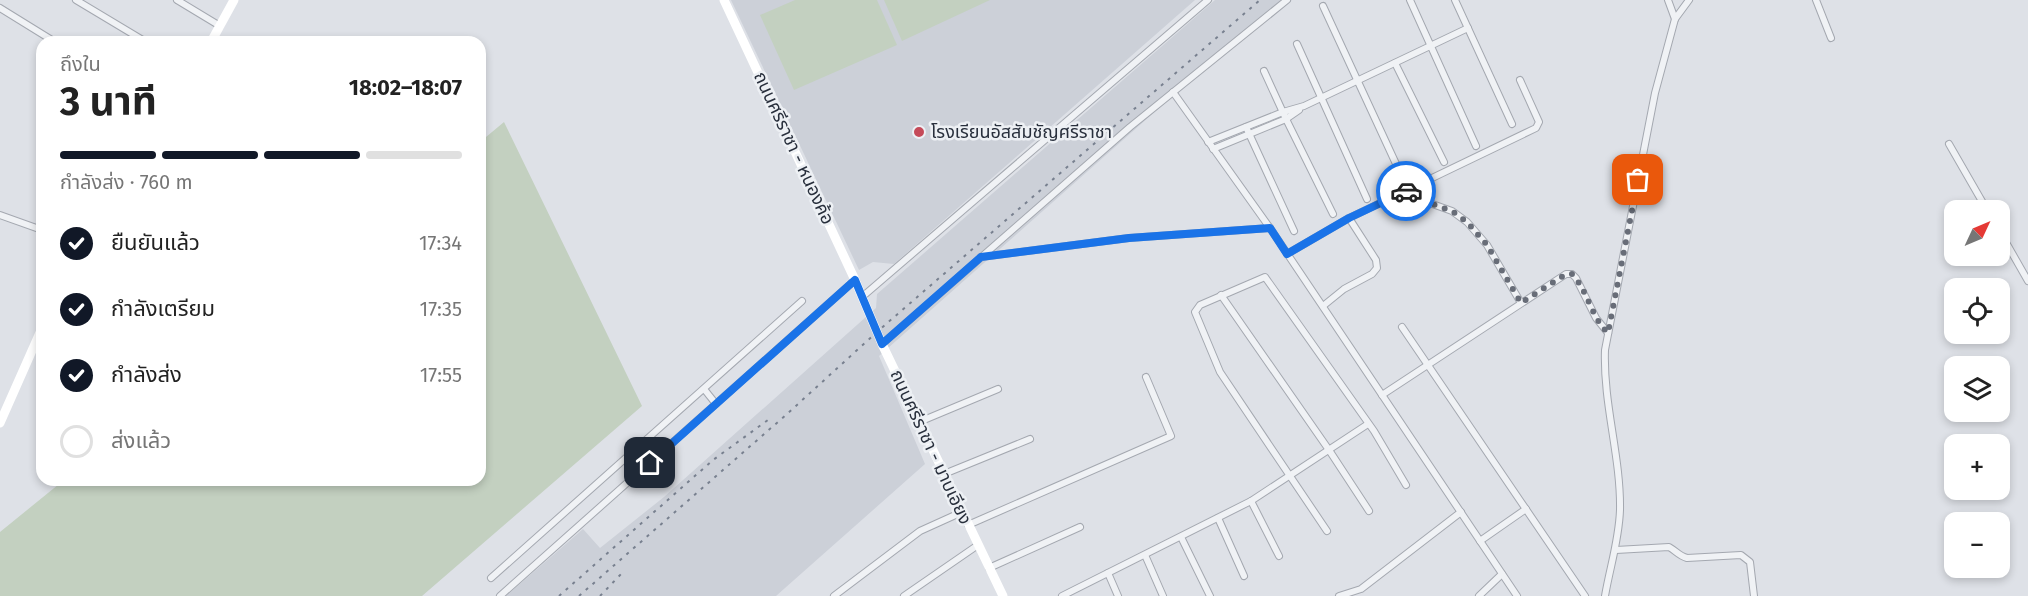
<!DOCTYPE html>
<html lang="th">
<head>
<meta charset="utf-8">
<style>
  :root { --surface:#fff; --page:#f6f6f6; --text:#222; --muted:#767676; --line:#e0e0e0; --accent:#111827 }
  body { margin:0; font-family:"Fira Sans","Noto Sans Thai",sans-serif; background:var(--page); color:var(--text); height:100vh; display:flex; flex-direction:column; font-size:22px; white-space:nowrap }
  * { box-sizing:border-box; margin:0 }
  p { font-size:20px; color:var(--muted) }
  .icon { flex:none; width:33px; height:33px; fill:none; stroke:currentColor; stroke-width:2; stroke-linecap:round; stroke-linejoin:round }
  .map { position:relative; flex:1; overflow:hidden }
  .side { position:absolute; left:36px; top:36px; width:450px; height:450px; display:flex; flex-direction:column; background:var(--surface); border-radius:18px; box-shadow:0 3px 9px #0003 }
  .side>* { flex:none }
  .needle { width:39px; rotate:46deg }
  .tools { position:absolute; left:1944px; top:200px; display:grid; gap:12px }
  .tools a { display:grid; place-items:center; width:66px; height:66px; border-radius:12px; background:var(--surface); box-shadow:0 3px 9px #0003; font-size:30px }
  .pin { position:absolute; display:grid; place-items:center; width:51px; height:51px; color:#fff; margin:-26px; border-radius:12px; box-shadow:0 3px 9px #0006 }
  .courier { position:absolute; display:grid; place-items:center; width:60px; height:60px; margin:-30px; border:4px solid #1a73e8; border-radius:50%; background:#fff; color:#222; box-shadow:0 2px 8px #0007 }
  .headline em { font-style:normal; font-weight:700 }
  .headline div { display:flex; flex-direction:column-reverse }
  .headline { display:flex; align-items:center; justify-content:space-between; height:102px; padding:0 24px }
  h1 { font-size:39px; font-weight:700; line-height:45px }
  .bar { display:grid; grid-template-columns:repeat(4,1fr); gap:9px 6px; align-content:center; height:72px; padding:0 24px }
  .bar i { height:8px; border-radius:4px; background:var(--line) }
  .bar .current { background:var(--accent) }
  .bar p { grid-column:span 4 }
  ol { padding:0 24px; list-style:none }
  li { display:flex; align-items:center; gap:18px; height:66px }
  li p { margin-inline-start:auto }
  li .icon { padding:6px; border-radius:50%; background:var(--accent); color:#fff; stroke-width:4 }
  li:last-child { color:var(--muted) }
  li i { width:33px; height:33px; border:3px solid var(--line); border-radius:50% }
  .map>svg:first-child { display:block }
  .built { fill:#ccd0d8 }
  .green { fill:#c3d0c0 }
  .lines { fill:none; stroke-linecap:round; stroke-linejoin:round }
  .street-casing { stroke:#a4a8b0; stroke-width:8 }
  .street { stroke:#f0f2f5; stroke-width:6 }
  .secondary { stroke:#fff; stroke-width:9 }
  .rail { stroke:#78808f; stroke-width:2; stroke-dasharray:3 6; stroke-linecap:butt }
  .done { stroke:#686d78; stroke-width:6; stroke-dasharray:0 10.8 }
  .route { stroke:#1a73e8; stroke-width:8 }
  .poi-dot { fill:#c54a59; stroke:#edf0f4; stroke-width:2 }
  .labels { text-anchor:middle; stroke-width:5; stroke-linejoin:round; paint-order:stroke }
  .poi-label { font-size:18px; fill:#282f3c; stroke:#edf0f4; text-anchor:start }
  .street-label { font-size:18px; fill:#282f3c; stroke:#edf0f4 }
</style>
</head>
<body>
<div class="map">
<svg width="2028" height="596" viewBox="0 0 2028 596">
  <rect width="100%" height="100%" fill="#dee1e7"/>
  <g class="built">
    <polygon points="731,0 1195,0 894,264 873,262 859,270"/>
    <polygon points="1215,0 1281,0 879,356 925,464 776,596 506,596 583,529 600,548 664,497 876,308 877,294"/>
  </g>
  <g class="green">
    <polygon points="795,0 877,0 897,45 794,90 760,15"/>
    <polygon points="884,0 990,0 902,41"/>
    <polygon points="504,122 642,406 422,596 0,596 0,532 64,480 480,480 480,142"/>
  </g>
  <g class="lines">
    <defs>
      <g id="street">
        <polyline points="76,0 146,42"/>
        <polyline points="177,0 220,26"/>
        <polyline points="1410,0 1476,146"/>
        <polyline points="1455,0 1512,124"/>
        <polyline points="1668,0 1675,19"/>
        <polyline points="1816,0 1831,38"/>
        <polyline points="1323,6 1403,179"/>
        <polyline points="0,8 55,42"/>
        <polyline points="1297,44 1367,199"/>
        <polyline points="1395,63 1444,162"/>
        <polyline points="1264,71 1286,119 1333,214"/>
        <polyline points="1173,92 1270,228 1517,596"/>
        <polyline points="1246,127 1294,231"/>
        <polyline points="1208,142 1283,112 1304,106 1468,28"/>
        <polyline points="1949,144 1987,210"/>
        <polyline points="1213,149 1286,119 1299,110"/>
        <polyline points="1406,191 1410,196 1452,211 1467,222 1487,245 1521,303"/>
        <polyline points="0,215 42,230"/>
        <polyline points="2000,232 2028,281"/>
        <polyline points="1287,254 1349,218 1536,128 1539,122 1520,80"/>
        <polyline points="981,257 1129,238 1270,228"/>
        <polyline points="1221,295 1329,450 1369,511"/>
        <polyline points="862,297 1208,0"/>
        <polyline points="1323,306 1344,289 1372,274 1377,268 1376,260 1349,218"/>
        <polyline points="1402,327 1585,596"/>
        <polyline points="882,344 1130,127 1287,0"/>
        <polyline points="704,389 716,404"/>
        <polyline points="1382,395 1566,274 1572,274 1576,278 1596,318 1608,333"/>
        <polyline points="919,422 998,389"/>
        <polyline points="944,474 1030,439"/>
        <polyline points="1251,501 1279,556"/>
        <polyline points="1218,518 1244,576"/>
        <polyline points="968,525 1171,436 1146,377"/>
        <polyline points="1327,531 1220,372 1195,312 1200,305 1265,277 1374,431 1406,485"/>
        <polyline points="1181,537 1210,596"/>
        <polyline points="1480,541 1526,509"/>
        <path d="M1616,550l53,-3c7,4 10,9 18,11l54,-3 9,7 4,34"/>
        <polyline points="1145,555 1163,596"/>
        <polyline points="989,568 1080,527"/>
        <polyline points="1108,573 1118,596"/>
        <polyline points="491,578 802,301"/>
        <polyline points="500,596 855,280"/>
        <polyline points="834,596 920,531 962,512"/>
        <polyline points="904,596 978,545"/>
        <polyline points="1062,596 1251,501 1368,424"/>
        <polyline points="1339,596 1361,589 1461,512"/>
        <polyline points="1479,596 1502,574"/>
        <path d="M1605,596c5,-29 14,-56 15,-86 1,-53 -17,-106 -15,-160l50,-257 20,-74 14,-19"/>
      </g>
    </defs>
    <use href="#street" class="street-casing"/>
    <use href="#street" class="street"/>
    <g class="secondary">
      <polyline points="724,0 855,280 882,344 1003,596"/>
      <polyline points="211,42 234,0"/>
      <polyline points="0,423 42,328"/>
    </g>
    <g class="rail">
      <polyline points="559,596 713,460 772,417"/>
      <polyline points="579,596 787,414 878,331 1260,0"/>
      <polyline points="600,596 622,573"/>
    </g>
  </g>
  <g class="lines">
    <path class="done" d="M1406,191l4,5 42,15 15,11 20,23 34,58 45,-29h6c16,17 19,43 36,59l30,-153"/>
    <polyline class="route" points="650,463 855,280 882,344 981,257 1129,238 1270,228 1287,254 1349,218 1406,191"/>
  </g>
  <circle class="poi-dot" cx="919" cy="132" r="6"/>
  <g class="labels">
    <g class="poi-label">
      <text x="931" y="138">โรงเรียนอัสสัมชัญศรีราชา</text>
    </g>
    <g class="street-label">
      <text transform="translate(794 148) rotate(65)" y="6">ถนนศรีราชา - หนองค้อ</text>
      <text transform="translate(931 447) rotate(65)" y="6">ถนนศรีราชา - มาบเอียง</text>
    </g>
  </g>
</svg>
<div class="tools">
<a><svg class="needle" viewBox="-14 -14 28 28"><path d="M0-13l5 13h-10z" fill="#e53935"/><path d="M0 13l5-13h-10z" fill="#767676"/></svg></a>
<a><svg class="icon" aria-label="locate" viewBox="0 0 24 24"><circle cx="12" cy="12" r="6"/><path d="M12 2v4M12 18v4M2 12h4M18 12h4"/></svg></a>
<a><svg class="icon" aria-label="layers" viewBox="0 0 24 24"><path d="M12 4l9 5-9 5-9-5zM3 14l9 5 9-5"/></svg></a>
<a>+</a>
<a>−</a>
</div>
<div class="pin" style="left:1638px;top:180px;background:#ea580c"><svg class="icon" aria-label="bag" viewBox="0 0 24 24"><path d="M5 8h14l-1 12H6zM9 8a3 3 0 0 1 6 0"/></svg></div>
<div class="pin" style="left:650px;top:463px;background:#1f2937"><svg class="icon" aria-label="home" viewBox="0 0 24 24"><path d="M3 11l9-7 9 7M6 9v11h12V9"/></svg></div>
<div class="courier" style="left:1406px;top:191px"><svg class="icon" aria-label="car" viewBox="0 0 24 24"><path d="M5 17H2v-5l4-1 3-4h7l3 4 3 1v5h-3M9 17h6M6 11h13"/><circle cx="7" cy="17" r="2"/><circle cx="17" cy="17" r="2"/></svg></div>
<section class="side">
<div class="headline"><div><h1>3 นาที</h1><p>ถึงใน</p></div><em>18:02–18:07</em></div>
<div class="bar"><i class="current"></i><i class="current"></i><i class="current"></i><i></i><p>กำลังส่ง · 760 m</p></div>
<ol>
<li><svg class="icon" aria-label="check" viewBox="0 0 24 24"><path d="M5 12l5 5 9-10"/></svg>ยืนยันแล้ว<p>17:34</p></li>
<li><svg class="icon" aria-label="check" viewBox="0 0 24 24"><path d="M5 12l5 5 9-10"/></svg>กำลังเตรียม<p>17:35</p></li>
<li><svg class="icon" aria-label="check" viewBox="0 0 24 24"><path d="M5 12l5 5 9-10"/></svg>กำลังส่ง<p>17:55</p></li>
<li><i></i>ส่งแล้ว</li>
</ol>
</section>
</div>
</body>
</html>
